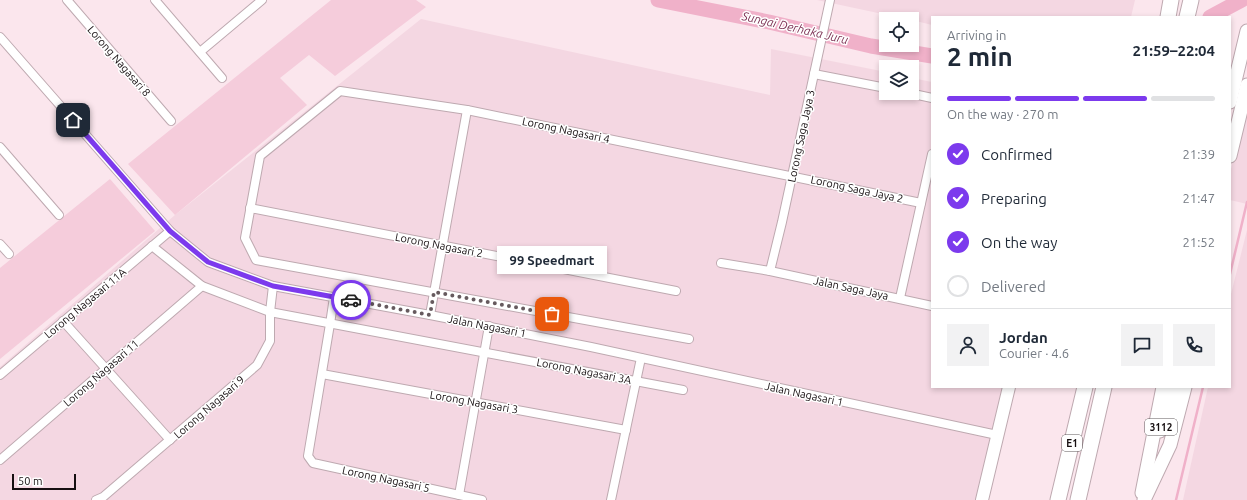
<!DOCTYPE html>
<html lang="en">
<head>
<meta charset="utf-8">
<style>
  :root { --surface:#fff; --page:#f2f2f3; --text:#1f2937; --muted:#747a83; --line:#e0e1e3; --accent:#7c3aed }
  body { margin:0; font-family:Ubuntu,sans-serif; background:var(--page); color:var(--text); height:100vh; display:flex; flex-direction:column; font-size:15px; white-space:nowrap }
  * { box-sizing:border-box; margin:0 }
  p { font-size:13px; color:var(--muted) }
  .icon { flex:none; width:22px; height:22px; fill:none; stroke:currentColor; stroke-width:2; stroke-linecap:round; stroke-linejoin:round }
  .map { position:relative; flex:1; overflow:hidden }
  .details { position:absolute; left:931px; top:16px; width:300px; height:372px; display:flex; flex-direction:column; background:var(--surface); border-radius:0px; box-shadow:0 2px 6px #0003 }
  .details>* { flex:none }
  .buttons { position:absolute; left:879px; top:12px; display:grid; gap:8px }
  .buttons a { display:grid; place-items:center; width:40px; height:40px; border-radius:0px; background:var(--surface); box-shadow:0 2px 6px #0003; font-size:20px }
  .scale { position:absolute; left:12px; bottom:10px; width:64px; box-sizing:border-box; padding-left:4px; border:2px solid #160f11; border-top:0; font-size:11px; line-height:14px; white-space:nowrap; color:#160f11; -webkit-text-stroke:3px #fff; paint-order:stroke }
  .pin { position:absolute; display:grid; place-items:center; width:34px; height:34px; color:#fff; margin:-17px; border-radius:8px; box-shadow:0 2px 6px #0006 }
  .courier { position:absolute; display:grid; place-items:center; width:40px; height:40px; margin:-20px; border:3px solid #7c3aed; border-radius:50%; background:#fff; color:#222; box-shadow:0 1px 5px #0007 }
  .bubble { position:absolute; height:28px; border-radius:0px; background:var(--surface); box-shadow:0 2px 6px #0003; font-size:13px; font-weight:700; line-height:28px; text-align:center }
  .overview em { font-style:normal; font-weight:700 }
  .overview div { display:flex; flex-direction:column-reverse }
  .overview { display:flex; align-items:center; justify-content:space-between; height:68px; padding:0 16px }
  h1 { font-size:26px; font-weight:700; line-height:30px }
  .bar { display:grid; grid-template-columns:repeat(4,1fr); gap:6px 4px; align-content:center; height:48px; padding:0 16px }
  .bar i { height:5px; border-radius:3px; background:var(--line) }
  .bar .on { background:var(--accent) }
  .bar p { grid-column:span 4 }
  .line { display:flex; align-items:center; gap:10px; padding:0 16px; border-top:1px solid var(--line) }
  .line div { flex:1 }
  .round { display:grid; place-items:center; flex:none; width:42px; height:42px; border-radius:0px; background:var(--page) }
  ol { padding:0 16px; list-style:none }
  li { display:flex; align-items:center; gap:12px; height:44px }
  li p { margin-inline-start:auto }
  li .icon { padding:4px; border-radius:50%; background:var(--accent); color:#fff; stroke-width:4 }
  li:last-child { color:var(--muted) }
  li i { width:22px; height:22px; border:2px solid var(--line); border-radius:50% }
  .map>svg:first-child { display:block }
  .built { fill:#f4d7e2 }
  .green { fill:#f5ccdb }
  .lines { fill:none; stroke-linecap:round; stroke-linejoin:round }
  .stream { stroke:#f0b1c9; stroke-width:2.5 }
  .river { stroke:#f0b1c9; stroke-width:15 }
  .street-casing { stroke:#bea9b0; stroke-width:10 }
  .secondary-casing { stroke:#bea9b0; stroke-width:14 }
  .primary-casing { stroke:#bea9b0; stroke-width:15 }
  .highway-casing { stroke:#bea9b0; stroke-width:17 }
  .street { stroke:#fff; stroke-width:8 }
  .secondary { stroke:#fff; stroke-width:12 }
  .primary { stroke:#fff; stroke-width:13 }
  .highway { stroke:#fff; stroke-width:15 }
  .done { stroke:#665a5e; stroke-width:4; stroke-dasharray:0 7.2 }
  .route { stroke:#7c3aed; stroke-width:5 }
  .labels { text-anchor:middle; stroke-width:3; stroke-linejoin:round; paint-order:stroke }
  .shield { fill:#fff; stroke:#5c5758; stroke-width:1 }
  .shield-label { font-size:10px; font-weight:bold; fill:#160f11 }
  .street-label { font-size:11px; fill:#160f11; stroke:#fff }
  .water-label { font-size:12px; font-style:italic; fill:#7d3355; stroke:#fff }
</style>
</head>
<body>
<div class="map">
<svg width="1247" height="500" viewBox="0 0 1247 500">
  <rect width="100%" height="100%" fill="#fbe6ed"/>
  <g class="built">
    <polygon points="817,0 1135,0 1131,17 932,17 932,25 912,20 912,19 906,19"/>
    <polygon points="421,19 770,95 771,49 886,72 886,93 912,93 912,78 932,82 932,387 1013,387 987,500 0,500 0,367 175,215"/>
    <polygon points="1247,106 1247,204 1230,200 1230,173"/>
    <polygon points="1247,230 1247,500 1183,500 1208,387 1230,387 1230,298"/>
  </g>
  <g class="green">
    <polygon points="331,0 416,0 426,7 335,76 309,55 280,78 307,105 175,215 128,164"/>
    <polygon points="110,179 155,231 0,359 0,268"/>
  </g>
  <g class="lines">
    <g class="stream">
      <polyline points="1230,274 1247,202"/>
      <polyline points="1176,500 1203,387"/>
    </g>
    <g class="river">
      <polyline points="658,0 769,22 871,46 932,56"/>
      <polyline points="1210,17 1242,0"/>
    </g>
    <defs>
      <g id="street">
        <polyline points="67,0 171,121"/>
        <polyline points="155,0 222,78"/>
        <polyline points="0,37 170,231 208,262 273,286 430,315 591,347 997,435"/>
        <polyline points="200,52 262,0"/>
        <polyline points="814,74 886,88"/>
        <polyline points="909,93 932,98"/>
        <polyline points="0,147 59,215"/>
        <polyline points="250,208 676,291"/>
        <polyline points="0,244 9,254"/>
        <polyline points="152,246 202,286 270,312 683,390"/>
        <polyline points="721,263 770,271 932,306"/>
        <polyline points="770,271 782,222 830,0"/>
        <polyline points="334,297 330,324 308,456 313,463 482,500"/>
        <polyline points="900,298 932,154"/>
        <polyline points="430,315 467,110"/>
        <polyline points="63,321 170,440"/>
        <polyline points="689,339 256,260 245,238 260,156 340,91 467,110 921,203"/>
        <polyline points="322,374 626,430"/>
        <polyline points="0,375 170,231"/>
        <polyline points="0,460 202,286"/>
        <polyline points="459,495 489,326"/>
        <polyline points="96,500 103,497 257,365 270,341 270,312 273,286"/>
        <polyline points="611,500 641,358"/>
      </g>
      <polyline id="secondary" points="982,500 1009,387"/>
      <g id="primary">
        <polyline points="1230,102 1247,31"/>
        <polyline points="1230,156 1247,85"/>
        <polyline points="1160,431 1169,405 1174,387"/>
        <polyline points="1142,493 1163,387"/>
        <polyline points="1144,500 1170,445 1185,387"/>
      </g>
      <g id="highway">
        <polyline points="1168,17 1171,0"/>
        <polyline points="1187,17 1191,0"/>
        <polyline points="1058,500 1085,387"/>
        <polyline points="1078,500 1104,387"/>
      </g>
    </defs>
    <use href="#street" class="street-casing"/>
    <use href="#secondary" class="secondary-casing"/>
    <use href="#primary" class="primary-casing"/>
    <use href="#highway" class="highway-casing"/>
    <use href="#street" class="street"/>
    <use href="#secondary" class="secondary"/>
    <use href="#primary" class="primary"/>
    <use href="#highway" class="highway"/>
  </g>
  <g class="lines">
    <polyline class="done" points="351,300 430,315 434,292 552,314"/>
    <polyline class="route" points="73,120 170,231 208,262 273,286 351,300"/>
  </g>
  <g class="labels">
    <g class="shield">
      <rect x="1145" y="419" width="32" height="16" rx="3"/>
      <rect x="1062" y="435" width="20" height="16" rx="3"/>
    </g>
    <g class="shield-label">
      <text x="1161" y="431">3112</text>
      <text x="1072" y="447">E1</text>
    </g>
    <g class="street-label">
      <text transform="translate(119 61) rotate(49)" y="4">Lorong Nagasari 8</text>
      <text transform="translate(566 130) rotate(12)" y="4">Lorong Nagasari 4</text>
      <text transform="translate(801 136) rotate(-78)" y="4">Lorong Saga Jaya 3</text>
      <text transform="translate(857 189) rotate(12)" y="4">Lorong Saga Jaya 2</text>
      <text transform="translate(439 245) rotate(11)" y="4">Lorong Nagasari 2</text>
      <text transform="translate(851 288) rotate(12)" y="4">Jalan Saga Jaya</text>
      <text transform="translate(85 303) rotate(-40)" y="4">Lorong Nagasari 11A</text>
      <text transform="translate(487 326) rotate(11)" y="4">Jalan Nagasari 1</text>
      <text transform="translate(584 371) rotate(11)" y="4">Lorong Nagasari 3A</text>
      <text transform="translate(101 373) rotate(-41)" y="4">Lorong Nagasari 11</text>
      <text transform="translate(804 394) rotate(12)" y="4">Jalan Nagasari 1</text>
      <text transform="translate(474 402) rotate(10)" y="4">Lorong Nagasari 3</text>
      <text transform="translate(209 407) rotate(-41)" y="4">Lorong Nagasari 9</text>
      <text transform="translate(386 479) rotate(12)" y="4">Lorong Nagasari 5</text>
    </g>
    <g class="water-label">
      <text transform="translate(795 28) rotate(13)" y="4">Sungai Derhaka Juru</text>
    </g>
  </g>
</svg>
<div class="buttons">
<a><svg class="icon" aria-label="locate" viewBox="0 0 24 24"><circle cx="12" cy="12" r="6"/><path d="M12 2v4M12 18v4M2 12h4M18 12h4"/></svg></a>
<a><svg class="icon" aria-label="layers" viewBox="0 0 24 24"><path d="M12 4l9 5-9 5-9-5zM3 14l9 5 9-5"/></svg></a>
</div>
<div class="scale">50 m</div>
<div class="pin" style="left:552px;top:314px;background:#ea580c"><svg class="icon" aria-label="bag" viewBox="0 0 24 24"><path d="M5 8h14l-1 12H6zM9 8a3 3 0 0 1 6 0"/></svg></div>
<div class="pin" style="left:73px;top:120px;background:#1f2937"><svg class="icon" aria-label="home" viewBox="0 0 24 24"><path d="M3 11l9-7 9 7M6 9v11h12V9"/></svg></div>
<div class="courier" style="left:351px;top:300px"><svg class="icon" aria-label="car" viewBox="0 0 24 24"><path d="M5 17H2v-5l4-1 3-4h7l3 4 3 1v5h-3M9 17h6M6 11h13"/><circle cx="7" cy="17" r="2"/><circle cx="17" cy="17" r="2"/></svg></div>
<div class="bubble" style="left:497px;top:246px;width:110px">99 Speedmart</div>
<section class="details">
<div class="overview"><div><h1>2 min</h1><p>Arriving in</p></div><em>21:59–22:04</em></div>
<div class="bar"><i class="on"></i><i class="on"></i><i class="on"></i><i></i><p>On the way · 270 m</p></div>
<ol>
<li><svg class="icon" aria-label="check" viewBox="0 0 24 24"><path d="M5 12l5 5 9-10"/></svg>Confirmed<p>21:39</p></li>
<li><svg class="icon" aria-label="check" viewBox="0 0 24 24"><path d="M5 12l5 5 9-10"/></svg>Preparing<p>21:47</p></li>
<li><svg class="icon" aria-label="check" viewBox="0 0 24 24"><path d="M5 12l5 5 9-10"/></svg>On the way<p>21:52</p></li>
<li><i></i>Delivered</li>
</ol>
<div class="line" style="height:72px"><a class="round"><svg class="icon" aria-label="person" viewBox="0 0 24 24"><circle cx="12" cy="8" r="4"/><path d="M4 21q1-7 8-7t8 7"/></svg></a><div><b>Jordan</b><p>Courier · 4.6</p></div><a class="round"><svg class="icon" aria-label="chat" viewBox="0 0 24 24"><path d="M4 5h16v11H9l-5 4z"/></svg></a><a class="round"><svg class="icon" aria-label="phone" viewBox="0 0 24 24"><path d="M5 4h4l2 5-3 2q2 4 5 5l2-3 5 2v4C11 20 4 13 5 4z"/></svg></a></div>
</section>
</div>
</body>
</html>
